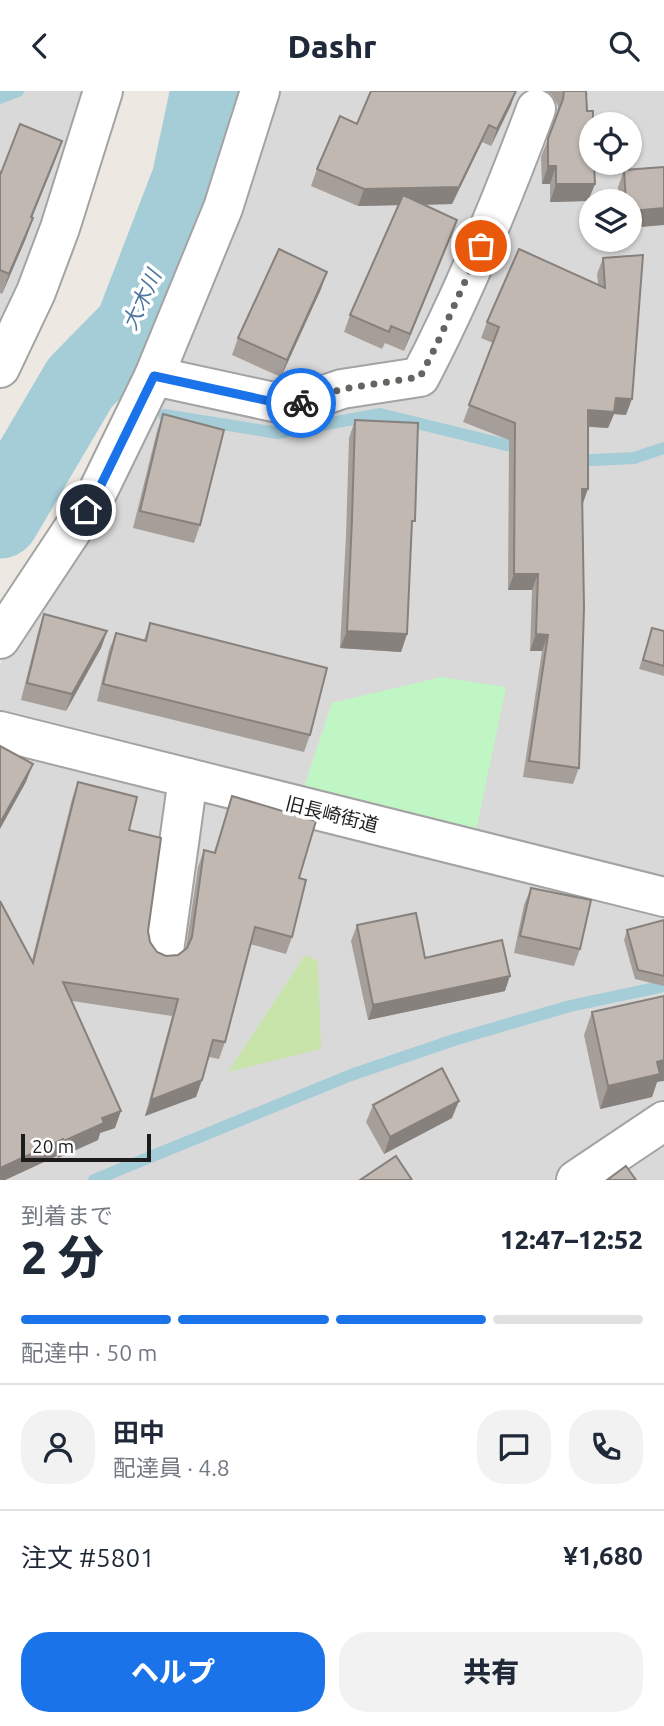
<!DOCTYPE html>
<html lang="ja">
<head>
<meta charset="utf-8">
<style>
  :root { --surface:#fff; --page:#f2f2f3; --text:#1f2937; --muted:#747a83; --line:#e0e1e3; --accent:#1a73e8 }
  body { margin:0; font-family:Ubuntu,"Noto Sans JP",sans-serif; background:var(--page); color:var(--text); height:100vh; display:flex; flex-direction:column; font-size:26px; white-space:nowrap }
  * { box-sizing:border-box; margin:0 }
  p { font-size:23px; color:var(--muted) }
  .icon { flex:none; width:38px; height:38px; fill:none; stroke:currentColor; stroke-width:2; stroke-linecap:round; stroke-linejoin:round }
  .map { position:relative; height:1089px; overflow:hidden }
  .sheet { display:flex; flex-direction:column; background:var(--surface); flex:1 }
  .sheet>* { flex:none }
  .tools { position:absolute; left:579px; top:21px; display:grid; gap:14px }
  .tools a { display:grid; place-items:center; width:63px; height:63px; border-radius:50%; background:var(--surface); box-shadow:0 2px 5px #0004; font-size:35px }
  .scale { position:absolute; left:21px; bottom:18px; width:130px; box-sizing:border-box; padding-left:7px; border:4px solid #1c1c1c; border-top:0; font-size:19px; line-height:24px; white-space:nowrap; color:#1c1c1c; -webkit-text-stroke:5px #fff; paint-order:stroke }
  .pin { position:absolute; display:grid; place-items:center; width:60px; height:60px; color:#fff; margin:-30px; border:4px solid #fff; border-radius:50%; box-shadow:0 2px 7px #0007 }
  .courier { position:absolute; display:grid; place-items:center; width:70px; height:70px; margin:-35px; border:5px solid #1a73e8; border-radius:50%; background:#fff; color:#222; box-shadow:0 2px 9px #0007 }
  .overview em { font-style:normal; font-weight:800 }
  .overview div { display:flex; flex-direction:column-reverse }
  .overview { display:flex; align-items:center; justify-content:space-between; height:119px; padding:0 21px }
  h1 { font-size:46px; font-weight:800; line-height:52px }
  .bar { display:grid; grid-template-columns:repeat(4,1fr); gap:10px 7px; align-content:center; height:84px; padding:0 21px }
  .bar i { height:9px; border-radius:5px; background:var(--line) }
  .bar .on { background:var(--accent) }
  .bar p { grid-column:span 4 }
  .line { display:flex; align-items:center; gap:18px; padding:0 21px; border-top:2px solid var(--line) }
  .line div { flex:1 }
  .round { display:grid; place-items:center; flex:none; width:74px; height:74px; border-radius:28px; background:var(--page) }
  .primary-button { display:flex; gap:14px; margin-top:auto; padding:14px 21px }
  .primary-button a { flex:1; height:80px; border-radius:28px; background:var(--accent); color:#fff; font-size:28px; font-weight:800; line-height:80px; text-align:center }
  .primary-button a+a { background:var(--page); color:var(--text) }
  header { display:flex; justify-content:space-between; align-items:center; height:91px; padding:0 21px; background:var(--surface); font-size:32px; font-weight:800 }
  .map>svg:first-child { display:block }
  .residential { fill:#dad9d9; fill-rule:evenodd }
  .grass { fill:#c8e4aa }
  .park { fill:#c0f5c4 }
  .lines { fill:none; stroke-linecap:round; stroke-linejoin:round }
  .stream { stroke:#a5cdd8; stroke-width:12 }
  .river { stroke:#a5cdd8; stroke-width:79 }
  .minor-casing { stroke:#a3a3a3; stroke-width:42 }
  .minor { stroke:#fff; stroke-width:38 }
  .wall { fill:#a69e99 }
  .shaded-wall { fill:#87817d }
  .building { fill:#c1b8b2; stroke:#87817d; stroke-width:2 }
  .done { stroke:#656461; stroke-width:7; stroke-dasharray:0 12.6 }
  .route { stroke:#1a73e8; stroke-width:9 }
  .labels { text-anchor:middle; stroke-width:7; stroke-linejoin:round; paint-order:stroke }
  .street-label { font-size:19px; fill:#1c1c1c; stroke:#fff }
  .water-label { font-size:21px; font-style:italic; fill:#4c769e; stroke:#fff }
</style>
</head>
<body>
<header><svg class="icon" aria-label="back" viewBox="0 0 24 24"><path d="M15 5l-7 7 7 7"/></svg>Dashr<svg class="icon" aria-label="search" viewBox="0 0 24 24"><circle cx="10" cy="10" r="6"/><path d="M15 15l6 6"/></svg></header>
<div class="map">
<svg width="664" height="1089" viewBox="0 0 664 1089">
  <rect width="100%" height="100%" fill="#ede9e2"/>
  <g class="residential">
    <polygon points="0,0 90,0 48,129 0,239"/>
    <path d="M273,0h391v787l-664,-161v-51l3,-12zM592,33h38v39h-38zM592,110h38v39h-38z"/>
    <polygon points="0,662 664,825 664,1089 0,1089"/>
  </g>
  <polygon class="grass" points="305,864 318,870 321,958 228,981"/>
  <polygon class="park" points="441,586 506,596 475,745 302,702 332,612"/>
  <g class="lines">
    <g class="stream">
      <polyline points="0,7 18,0"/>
      <polyline points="164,324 278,342 380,323 523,358"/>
      <polyline points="572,370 634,367 664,357"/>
      <polyline points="94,1089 351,984 457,948 570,915 664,895"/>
    </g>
    <polyline class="river" points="0,428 80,292 134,237 191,89 210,0"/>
    <defs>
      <g id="minor">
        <polyline points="0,277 36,201 60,137 103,0"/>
        <path d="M154,285l138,30 50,-17 78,-12c45,-86 82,-177 116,-268"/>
        <polyline points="0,548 98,400 154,285 223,117 260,0"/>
        <polyline points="0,640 664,806"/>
        <polyline points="164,860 188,687"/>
        <polyline points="576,1089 664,1030"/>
      </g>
    </defs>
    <use href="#minor" class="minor-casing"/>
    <use href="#minor" class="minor"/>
  </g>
  <g class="wall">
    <polygon points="547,0 586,0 595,93 588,110 550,111 550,93 542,93 541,66 557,25 558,15 552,4"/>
    <polygon points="511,14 491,55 482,51 452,113 424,114 457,129 404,260 385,252 382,258 344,241 350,224 398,114 358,115 311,95 317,78 357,33"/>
    <polygon points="62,50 32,126 33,127 26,147 2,203 0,202 0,81"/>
    <polygon points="624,79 630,110 619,110 618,96"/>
    <polygon points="603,167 626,324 614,323 608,337 588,336 583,414 579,677 573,693 523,686 542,560 530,560 532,499 508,499 509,349 463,331 493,252 481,247 487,231 598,193 597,183"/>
    <polygon points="327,181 321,198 281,286 232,264 238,247"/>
    <polygon points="163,323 200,434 194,452 133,437 157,340"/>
    <polygon points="355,329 412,438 407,543 401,561 340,557 346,445 349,347"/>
    <polygon points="44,523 107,540 101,557 66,620 21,609 38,541"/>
    <polygon points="150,532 310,644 304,661 97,610 109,559 116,542 144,549"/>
    <polygon points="652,537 664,540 664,585 639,578"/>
    <polygon points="78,691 129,739 150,851 157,861 166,865 178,864 186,857 198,776 204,759 214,761 232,705 299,787 292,846 286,863 250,853 225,951 219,968 209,966 196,1006 145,1025 172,925 72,910 115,1037 100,1042 98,1049 58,1067 57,1065 5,1089 0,1089 32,869 72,708"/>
    <polygon points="531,797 580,858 574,875 514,862 524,814"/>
    <polygon points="664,829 664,895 635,888 624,849 627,839"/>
    <polygon points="357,834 425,867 505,900 368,929 351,850"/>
    <polygon points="592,921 657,991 652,1006 600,1018 584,944"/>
    <polygon points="373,1014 452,1027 384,1063 366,1031"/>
  </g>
  <g class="shaded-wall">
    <polygon points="516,0 511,14 491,55 497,38"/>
    <polygon points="489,34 482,51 452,113 358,115 364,98"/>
    <polygon points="62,50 55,70 24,146 31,126"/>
    <polygon points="548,75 556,75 550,93 542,93"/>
    <polygon points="556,93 595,93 588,110 550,111"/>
    <polygon points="664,117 664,134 630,137 630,120"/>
    <polygon points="33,127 26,147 2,203 9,183"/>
    <polygon points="457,129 451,146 404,260 410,243"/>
    <polygon points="327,181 321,198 281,286 287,269"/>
    <polygon points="616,307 632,308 626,324 614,323 608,337 582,335 588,319"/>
    <polygon points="582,398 588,398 582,415"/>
    <polygon points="514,483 538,483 532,499 508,499"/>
    <polygon points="107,540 101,557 66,620 72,603"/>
    <polygon points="347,540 407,543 401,561 340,557"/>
    <polygon points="536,543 548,544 542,560 530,560"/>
    <polygon points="33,673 26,691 0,738 0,732"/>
    <polygon points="510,885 505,900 368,929 373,914"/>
    <polygon points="664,969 664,990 657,991 652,1006 600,1018 608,995 657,971"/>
    <polygon points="202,989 196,1006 145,1025 151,1009"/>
    <polygon points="459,1010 452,1027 384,1063 390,1046"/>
    <polygon points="121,1020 115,1037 100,1042 98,1049 58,1067 64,1050 102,1027"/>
    <polygon points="63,1048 57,1065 5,1089 0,1089 0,1077"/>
  </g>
  <g class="building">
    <polygon points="371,0 516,0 497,38 489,34 459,96 364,98 317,78 340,25 357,33"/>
    <polygon points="564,0 586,0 587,20 593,20 592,72 594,72 595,93 556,93 556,75 548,75 548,48 563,8"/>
    <polygon points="20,33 62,50 31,126 33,127 9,183 0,179 0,81 1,82"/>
    <polygon points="664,76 664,117 630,120 630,110 626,110 624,79"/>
    <polygon points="403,104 457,129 410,243 391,235 389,241 350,224"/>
    <polygon points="279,158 327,181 287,269 238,247"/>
    <polygon points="519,158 605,197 603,167 643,164 632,308 616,307 614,321 588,319 588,398 582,398 584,517 579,677 529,670 548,544 536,543 538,483 514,483 515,332 469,314 499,236 487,231"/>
    <polygon points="163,323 224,339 200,434 140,420"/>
    <polygon points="355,329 418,332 415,430 412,430 407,543 347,540 352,428"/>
    <polygon points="44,523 107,540 72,603 27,592"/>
    <polygon points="150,532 327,577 310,644 103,593 116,542 146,550"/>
    <polygon points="652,537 664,540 664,575 643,569"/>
    <polygon points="0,655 33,673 0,732"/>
    <polygon points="78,691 137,706 129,739 161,747 148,840 150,851 157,861 166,865 178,864 187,857 192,846 204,759 215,762 232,705 316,730 299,787 306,789 292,846 255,836 225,951 213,949 202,989 151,1009 178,908 63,891 121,1020 102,1027 104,1032 64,1050 63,1048 0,1077 0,810 33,872"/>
    <polygon points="531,797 591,809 580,858 520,845"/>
    <polygon points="416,822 425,867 502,849 510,885 373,914 357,834"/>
    <polygon points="664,829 664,885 638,879 627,839"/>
    <polygon points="664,905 664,969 657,971 660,983 608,995 592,921"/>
    <polygon points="442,977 459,1010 390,1046 373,1014"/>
    <polygon points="396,1065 412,1089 360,1089"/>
    <polygon points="626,1075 636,1089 607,1089"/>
  </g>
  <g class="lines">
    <polyline class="done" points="301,312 342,298 420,286 436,255 481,155"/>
    <polyline class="route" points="86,419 98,400 154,285 292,315 301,312"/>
  </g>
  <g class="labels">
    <g class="street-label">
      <text transform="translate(332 723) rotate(14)" y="7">旧長崎街道</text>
    </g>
    <g class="water-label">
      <text transform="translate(142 209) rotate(-65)" y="7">大木川</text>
    </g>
  </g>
</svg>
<div class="tools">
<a><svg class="icon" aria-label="locate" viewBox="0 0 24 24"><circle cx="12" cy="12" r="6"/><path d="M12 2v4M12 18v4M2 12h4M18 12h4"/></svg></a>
<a><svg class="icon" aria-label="layers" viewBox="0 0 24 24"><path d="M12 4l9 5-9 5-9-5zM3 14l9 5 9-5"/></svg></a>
</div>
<div class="scale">20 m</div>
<div class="pin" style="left:481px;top:155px;background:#ea580c"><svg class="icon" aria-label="bag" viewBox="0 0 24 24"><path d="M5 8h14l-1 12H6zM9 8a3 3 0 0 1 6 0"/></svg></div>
<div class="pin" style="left:86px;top:419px;background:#1f2937"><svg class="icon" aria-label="home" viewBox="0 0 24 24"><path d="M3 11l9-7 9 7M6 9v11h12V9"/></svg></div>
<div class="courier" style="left:301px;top:312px"><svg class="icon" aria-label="bike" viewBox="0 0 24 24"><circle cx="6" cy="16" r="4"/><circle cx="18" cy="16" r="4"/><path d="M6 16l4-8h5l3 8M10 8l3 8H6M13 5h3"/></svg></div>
</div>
<section class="sheet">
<div class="overview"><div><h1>2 分</h1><p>到着まで</p></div><em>12:47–12:52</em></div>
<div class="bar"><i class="on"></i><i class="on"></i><i class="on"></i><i></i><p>配達中 · 50 m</p></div>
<div class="line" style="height:126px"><a class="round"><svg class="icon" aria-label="person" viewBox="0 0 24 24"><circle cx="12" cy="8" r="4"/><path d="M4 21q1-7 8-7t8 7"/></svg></a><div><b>田中</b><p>配達員 · 4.8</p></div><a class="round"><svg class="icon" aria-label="chat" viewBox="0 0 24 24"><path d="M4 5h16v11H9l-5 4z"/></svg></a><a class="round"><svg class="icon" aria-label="phone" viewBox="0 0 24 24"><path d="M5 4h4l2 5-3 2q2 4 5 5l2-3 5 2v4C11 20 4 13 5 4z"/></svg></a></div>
<div class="line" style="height:91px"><div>注文 #5801</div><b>¥1,680</b></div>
<div class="primary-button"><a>ヘルプ</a><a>共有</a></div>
</section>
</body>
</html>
